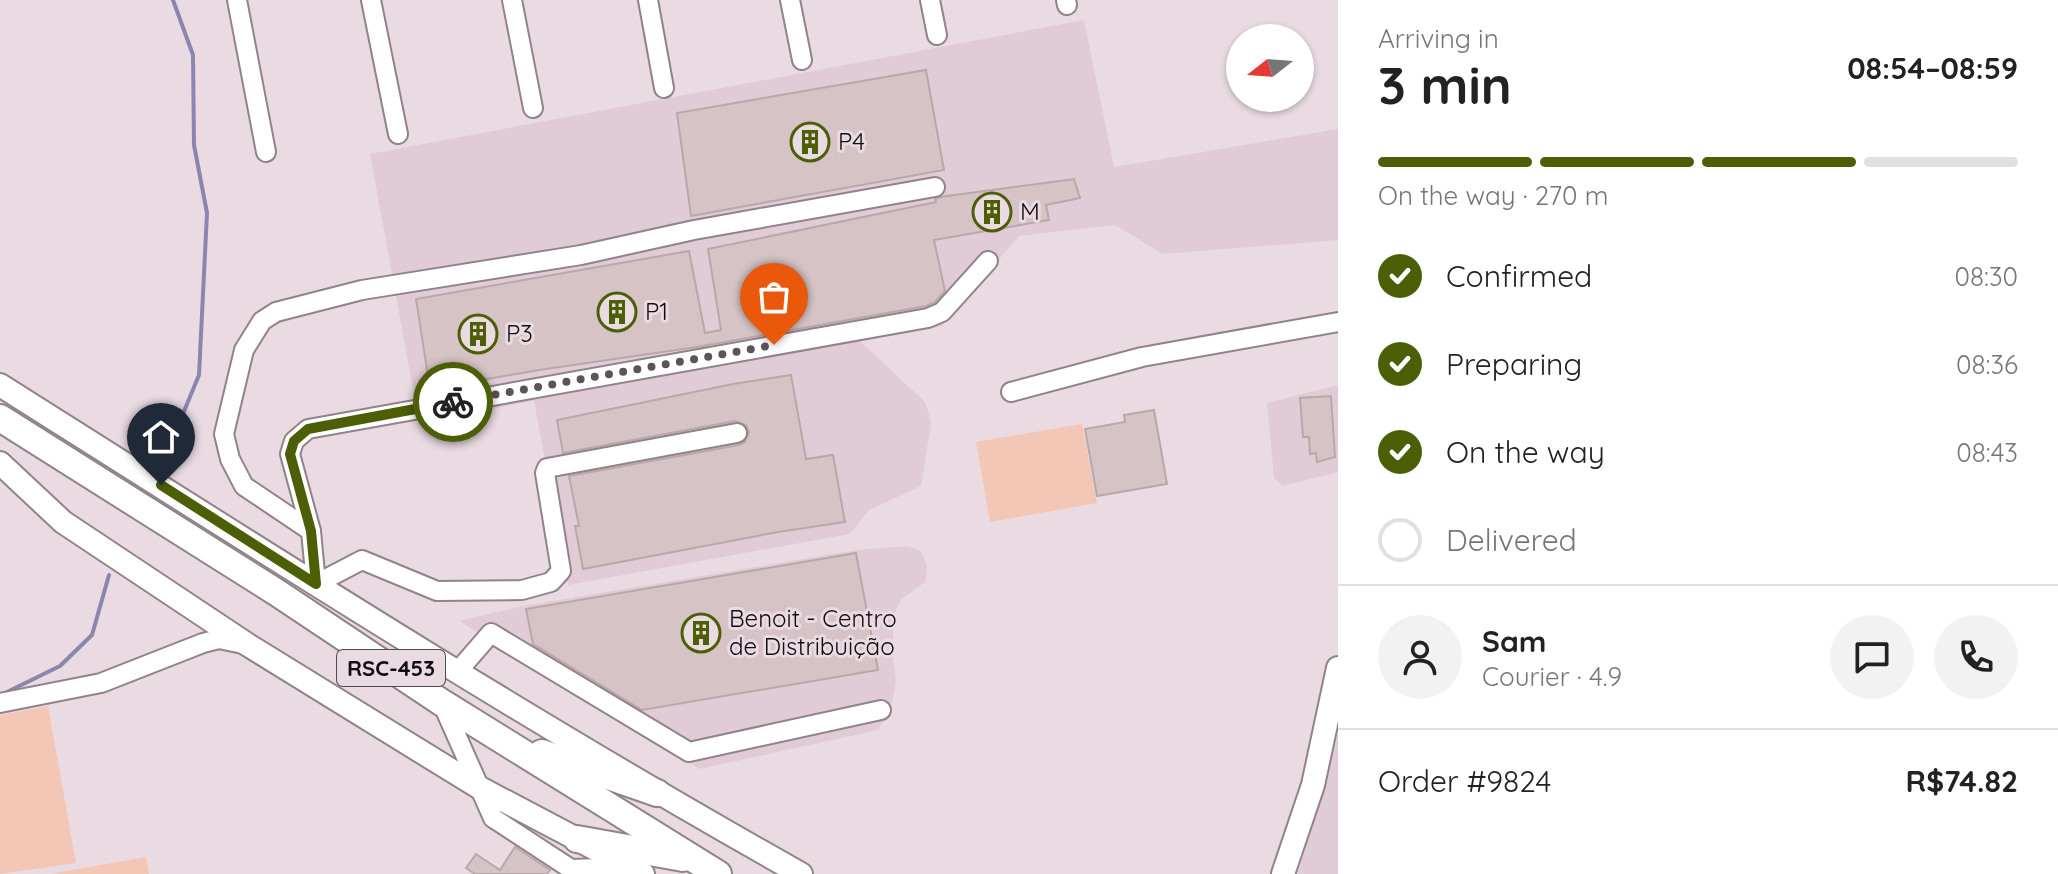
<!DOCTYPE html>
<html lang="en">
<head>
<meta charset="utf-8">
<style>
  :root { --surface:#fff; --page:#f2f2f2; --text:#222; --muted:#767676; --line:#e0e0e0; --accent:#4c5f06 }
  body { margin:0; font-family:Quicksand,sans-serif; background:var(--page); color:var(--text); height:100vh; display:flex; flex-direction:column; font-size:30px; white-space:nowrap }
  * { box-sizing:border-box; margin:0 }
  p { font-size:26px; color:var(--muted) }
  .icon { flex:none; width:44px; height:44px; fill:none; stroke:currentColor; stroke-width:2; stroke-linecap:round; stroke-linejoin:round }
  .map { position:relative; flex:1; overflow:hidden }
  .side { display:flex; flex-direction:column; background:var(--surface); width:720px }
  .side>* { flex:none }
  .needle { width:52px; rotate:253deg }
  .tools { position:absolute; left:1226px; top:24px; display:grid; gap:16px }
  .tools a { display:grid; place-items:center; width:88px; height:88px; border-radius:50%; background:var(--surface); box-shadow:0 2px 6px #0004; font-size:40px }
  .pin { position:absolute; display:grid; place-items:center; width:68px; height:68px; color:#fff; margin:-82px -34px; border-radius:50% 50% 50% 0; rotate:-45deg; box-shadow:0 0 8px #0007 }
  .pin .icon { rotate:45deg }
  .courier { position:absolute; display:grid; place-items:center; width:80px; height:80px; margin:-40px; border:6px solid #4c5f06; border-radius:50%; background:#fff; color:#222; box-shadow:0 2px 10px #0007 }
  .headline em { font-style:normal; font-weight:800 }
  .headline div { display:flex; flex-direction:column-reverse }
  .headline { display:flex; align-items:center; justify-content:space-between; height:136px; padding:0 40px }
  h1 { font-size:52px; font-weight:800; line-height:60px }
  .bar { display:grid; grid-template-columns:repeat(4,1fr); gap:12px 8px; align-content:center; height:96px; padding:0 40px }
  .bar i { height:10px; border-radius:6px; background:var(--line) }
  .bar .on { background:var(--accent) }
  .bar p { grid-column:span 4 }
  .line { display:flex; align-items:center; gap:20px; padding:0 40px; border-top:2px solid var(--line) }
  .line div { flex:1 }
  .round { display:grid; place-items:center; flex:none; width:84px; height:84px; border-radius:42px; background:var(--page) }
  ol { padding:0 40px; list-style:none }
  li { display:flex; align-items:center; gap:24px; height:88px }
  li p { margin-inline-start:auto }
  li .icon { padding:8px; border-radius:50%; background:var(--accent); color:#fff; stroke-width:4 }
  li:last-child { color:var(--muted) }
  li i { width:44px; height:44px; border:4px solid var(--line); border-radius:50% }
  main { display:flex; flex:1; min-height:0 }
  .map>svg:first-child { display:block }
  .built { fill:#e1cbd6 }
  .green { fill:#f4c6b5 }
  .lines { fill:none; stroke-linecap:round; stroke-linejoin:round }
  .stream { stroke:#8c85af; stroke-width:4 }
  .building { fill:#d5c3c5; stroke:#b9a8a9; stroke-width:2 }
  .minor-casing { stroke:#91838a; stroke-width:22 }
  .major-casing { stroke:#91838a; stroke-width:26 }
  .highway-casing { stroke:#91838a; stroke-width:30 }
  .minor { stroke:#fff; stroke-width:18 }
  .major { stroke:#fff; stroke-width:22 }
  .highway { stroke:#fff; stroke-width:26 }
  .done { stroke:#5d5459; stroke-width:8; stroke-dasharray:0 14.4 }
  .route { stroke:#4c5f06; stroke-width:10 }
  .labels { text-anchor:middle; stroke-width:6; stroke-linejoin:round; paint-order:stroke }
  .shield { fill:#eadbe3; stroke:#524a4f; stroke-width:2 }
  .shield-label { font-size:22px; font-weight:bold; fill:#110c0f }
  .poi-label { font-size:24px; fill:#110c0f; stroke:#eadbe3; text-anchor:start }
</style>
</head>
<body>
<main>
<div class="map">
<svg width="1338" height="874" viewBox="0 0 1338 874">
  <rect width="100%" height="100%" fill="#eadbe3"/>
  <g class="built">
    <polygon points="1084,20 1114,167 1338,129 1338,240 1163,254 1115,225 1019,236 942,326 860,341 926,403 931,423 921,486 869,510 850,534 568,585 534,401 419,422 370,154"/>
    <polygon points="1338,385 1338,472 1283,486 1274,478 1267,403"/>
    <polygon points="908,546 921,551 927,566 925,582 902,599 894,614 892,654 896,679 894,693 888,716 878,730 700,769 459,621 523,606 856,550"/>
    <polygon points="1338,734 1338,874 1298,874"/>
  </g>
  <g class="green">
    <polygon points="1082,424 1097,503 990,522 976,442"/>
    <polygon points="48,706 76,863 0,874 0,715"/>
    <polygon points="146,857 149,874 50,874"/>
  </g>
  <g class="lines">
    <g class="stream">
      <polyline points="163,462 199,375 207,213 194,145 193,55 173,0"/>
      <polyline points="5,693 60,666 92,635 109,575"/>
    </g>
  </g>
  <g class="building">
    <polygon points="926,70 944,170 691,216 677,113"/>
    <polygon points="1074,179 1080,198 1046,205 1049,220 934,240 945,291 935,302 926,306 697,347 539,370 430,389 416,299 689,251 705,333 721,330 708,249 936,202 935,199 940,197"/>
    <polygon points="791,375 806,459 833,455 845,522 778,532 583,569 575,526 579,526 569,476 739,445 745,442 749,432 746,425 735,421 563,453 557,420 733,384"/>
    <polygon points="1331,396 1335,457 1317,462 1316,453 1310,454 1309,437 1303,437 1300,398"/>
    <polygon points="1154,410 1167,484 1097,496 1085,429 1125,422 1124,415"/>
    <polygon points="856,553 878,670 642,710 533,644 526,609"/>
    <polygon points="515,847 550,870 547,874 475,874 466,868 476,854 500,870"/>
  </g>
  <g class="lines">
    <defs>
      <g id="minor">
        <polyline points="237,0 266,152"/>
        <polyline points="371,0 398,134"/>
        <polyline points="512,0 533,108"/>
        <polyline points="648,0 664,88"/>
        <polyline points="790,0 802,60"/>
        <polyline points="930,0 937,35"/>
        <polyline points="1066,0 1067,5"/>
        <polyline points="1011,392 1142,357 1338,322"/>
        <polyline points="737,433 547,468 545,473 561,571 551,582 522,590 437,591 362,560 316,584 311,531 290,454 294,441 308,429 928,318 942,312 988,261"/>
        <polyline points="311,531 244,486 230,459 224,434 244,350 262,321 276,312 362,290 581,255 694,230 935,187"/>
        <polyline points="458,671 491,633 689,752 881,710"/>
        <polyline points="0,703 101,683 203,643 219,639 243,644"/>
        <polyline points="442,703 493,818 571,869 629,867"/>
      </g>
      <g id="major">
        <path d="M0,385c264,167 528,336 801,489"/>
        <polyline points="0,463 63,522 248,645 480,788 643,874"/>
        <polyline points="1283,874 1313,785 1338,668"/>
      </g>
      <g id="highway">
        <polyline points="0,418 276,592 441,702 718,874"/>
        <polyline points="542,753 657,793"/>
        <polyline points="577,839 683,858"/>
      </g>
    </defs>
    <use href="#minor" class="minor-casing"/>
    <use href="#major" class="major-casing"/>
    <use href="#highway" class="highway-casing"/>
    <use href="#minor" class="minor"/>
    <use href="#major" class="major"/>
    <use href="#highway" class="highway"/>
  </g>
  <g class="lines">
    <polyline class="done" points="453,402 774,345"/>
    <polyline class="route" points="161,485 316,584 311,531 290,454 294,441 308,429 453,402"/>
  </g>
  <defs>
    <symbol id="building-ring" viewBox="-11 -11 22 22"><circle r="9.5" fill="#eadbe3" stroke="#4c5f06" stroke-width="1.5"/><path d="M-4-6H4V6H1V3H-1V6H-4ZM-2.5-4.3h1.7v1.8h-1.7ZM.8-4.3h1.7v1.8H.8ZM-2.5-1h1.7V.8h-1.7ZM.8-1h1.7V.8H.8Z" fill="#4c5f06"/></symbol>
  </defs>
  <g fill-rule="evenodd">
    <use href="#building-ring" x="788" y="120" width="44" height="44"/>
    <use href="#building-ring" x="970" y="190" width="44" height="44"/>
    <use href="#building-ring" x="595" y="290" width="44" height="44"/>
    <use href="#building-ring" x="456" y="312" width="44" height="44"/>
    <use href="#building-ring" x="679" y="611" width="44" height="44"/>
  </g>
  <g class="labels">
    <rect class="shield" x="337" y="650" width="108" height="36" rx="6"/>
    <g class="shield-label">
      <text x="391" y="676">RSC-453</text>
    </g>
    <g class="poi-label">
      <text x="838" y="150">P4</text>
      <text x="1020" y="220">M</text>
      <text x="645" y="320">P1</text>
      <text x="506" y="342">P3</text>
      <text x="729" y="627">Benoit - Centro<tspan x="729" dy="28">de Distribuição</tspan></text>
    </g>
  </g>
</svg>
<div class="tools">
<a><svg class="needle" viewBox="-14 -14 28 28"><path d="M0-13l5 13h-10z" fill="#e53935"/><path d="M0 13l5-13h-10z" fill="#767676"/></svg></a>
</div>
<div class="pin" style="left:774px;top:345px;background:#ea580c"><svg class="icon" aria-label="bag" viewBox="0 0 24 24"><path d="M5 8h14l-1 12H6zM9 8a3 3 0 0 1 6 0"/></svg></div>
<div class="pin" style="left:161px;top:485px;background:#1f2937"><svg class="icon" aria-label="home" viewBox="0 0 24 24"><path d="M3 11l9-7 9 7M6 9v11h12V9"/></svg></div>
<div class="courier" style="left:453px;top:402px"><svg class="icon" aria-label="bike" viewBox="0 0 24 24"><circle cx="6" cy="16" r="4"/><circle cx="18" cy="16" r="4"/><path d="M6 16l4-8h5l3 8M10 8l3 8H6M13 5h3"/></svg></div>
</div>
<section class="side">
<div class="headline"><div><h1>3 min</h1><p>Arriving in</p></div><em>08:54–08:59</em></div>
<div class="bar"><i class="on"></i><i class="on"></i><i class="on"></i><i></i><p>On the way · 270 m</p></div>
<ol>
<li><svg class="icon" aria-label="check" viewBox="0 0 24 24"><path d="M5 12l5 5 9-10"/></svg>Confirmed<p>08:30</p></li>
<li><svg class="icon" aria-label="check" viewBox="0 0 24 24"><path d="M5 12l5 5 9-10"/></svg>Preparing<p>08:36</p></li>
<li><svg class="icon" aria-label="check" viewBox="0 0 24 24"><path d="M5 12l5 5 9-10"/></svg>On the way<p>08:43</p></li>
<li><i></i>Delivered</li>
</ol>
<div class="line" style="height:144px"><a class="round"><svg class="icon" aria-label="person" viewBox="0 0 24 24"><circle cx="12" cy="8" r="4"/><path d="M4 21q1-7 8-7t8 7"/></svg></a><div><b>Sam</b><p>Courier · 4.9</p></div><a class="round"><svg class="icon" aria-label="chat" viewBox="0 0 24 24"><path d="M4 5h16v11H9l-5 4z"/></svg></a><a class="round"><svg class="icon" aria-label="phone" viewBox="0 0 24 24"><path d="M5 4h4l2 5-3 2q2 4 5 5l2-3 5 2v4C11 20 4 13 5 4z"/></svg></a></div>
<div class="line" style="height:104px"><div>Order #9824</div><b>R$74.82</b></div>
</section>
</main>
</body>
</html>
